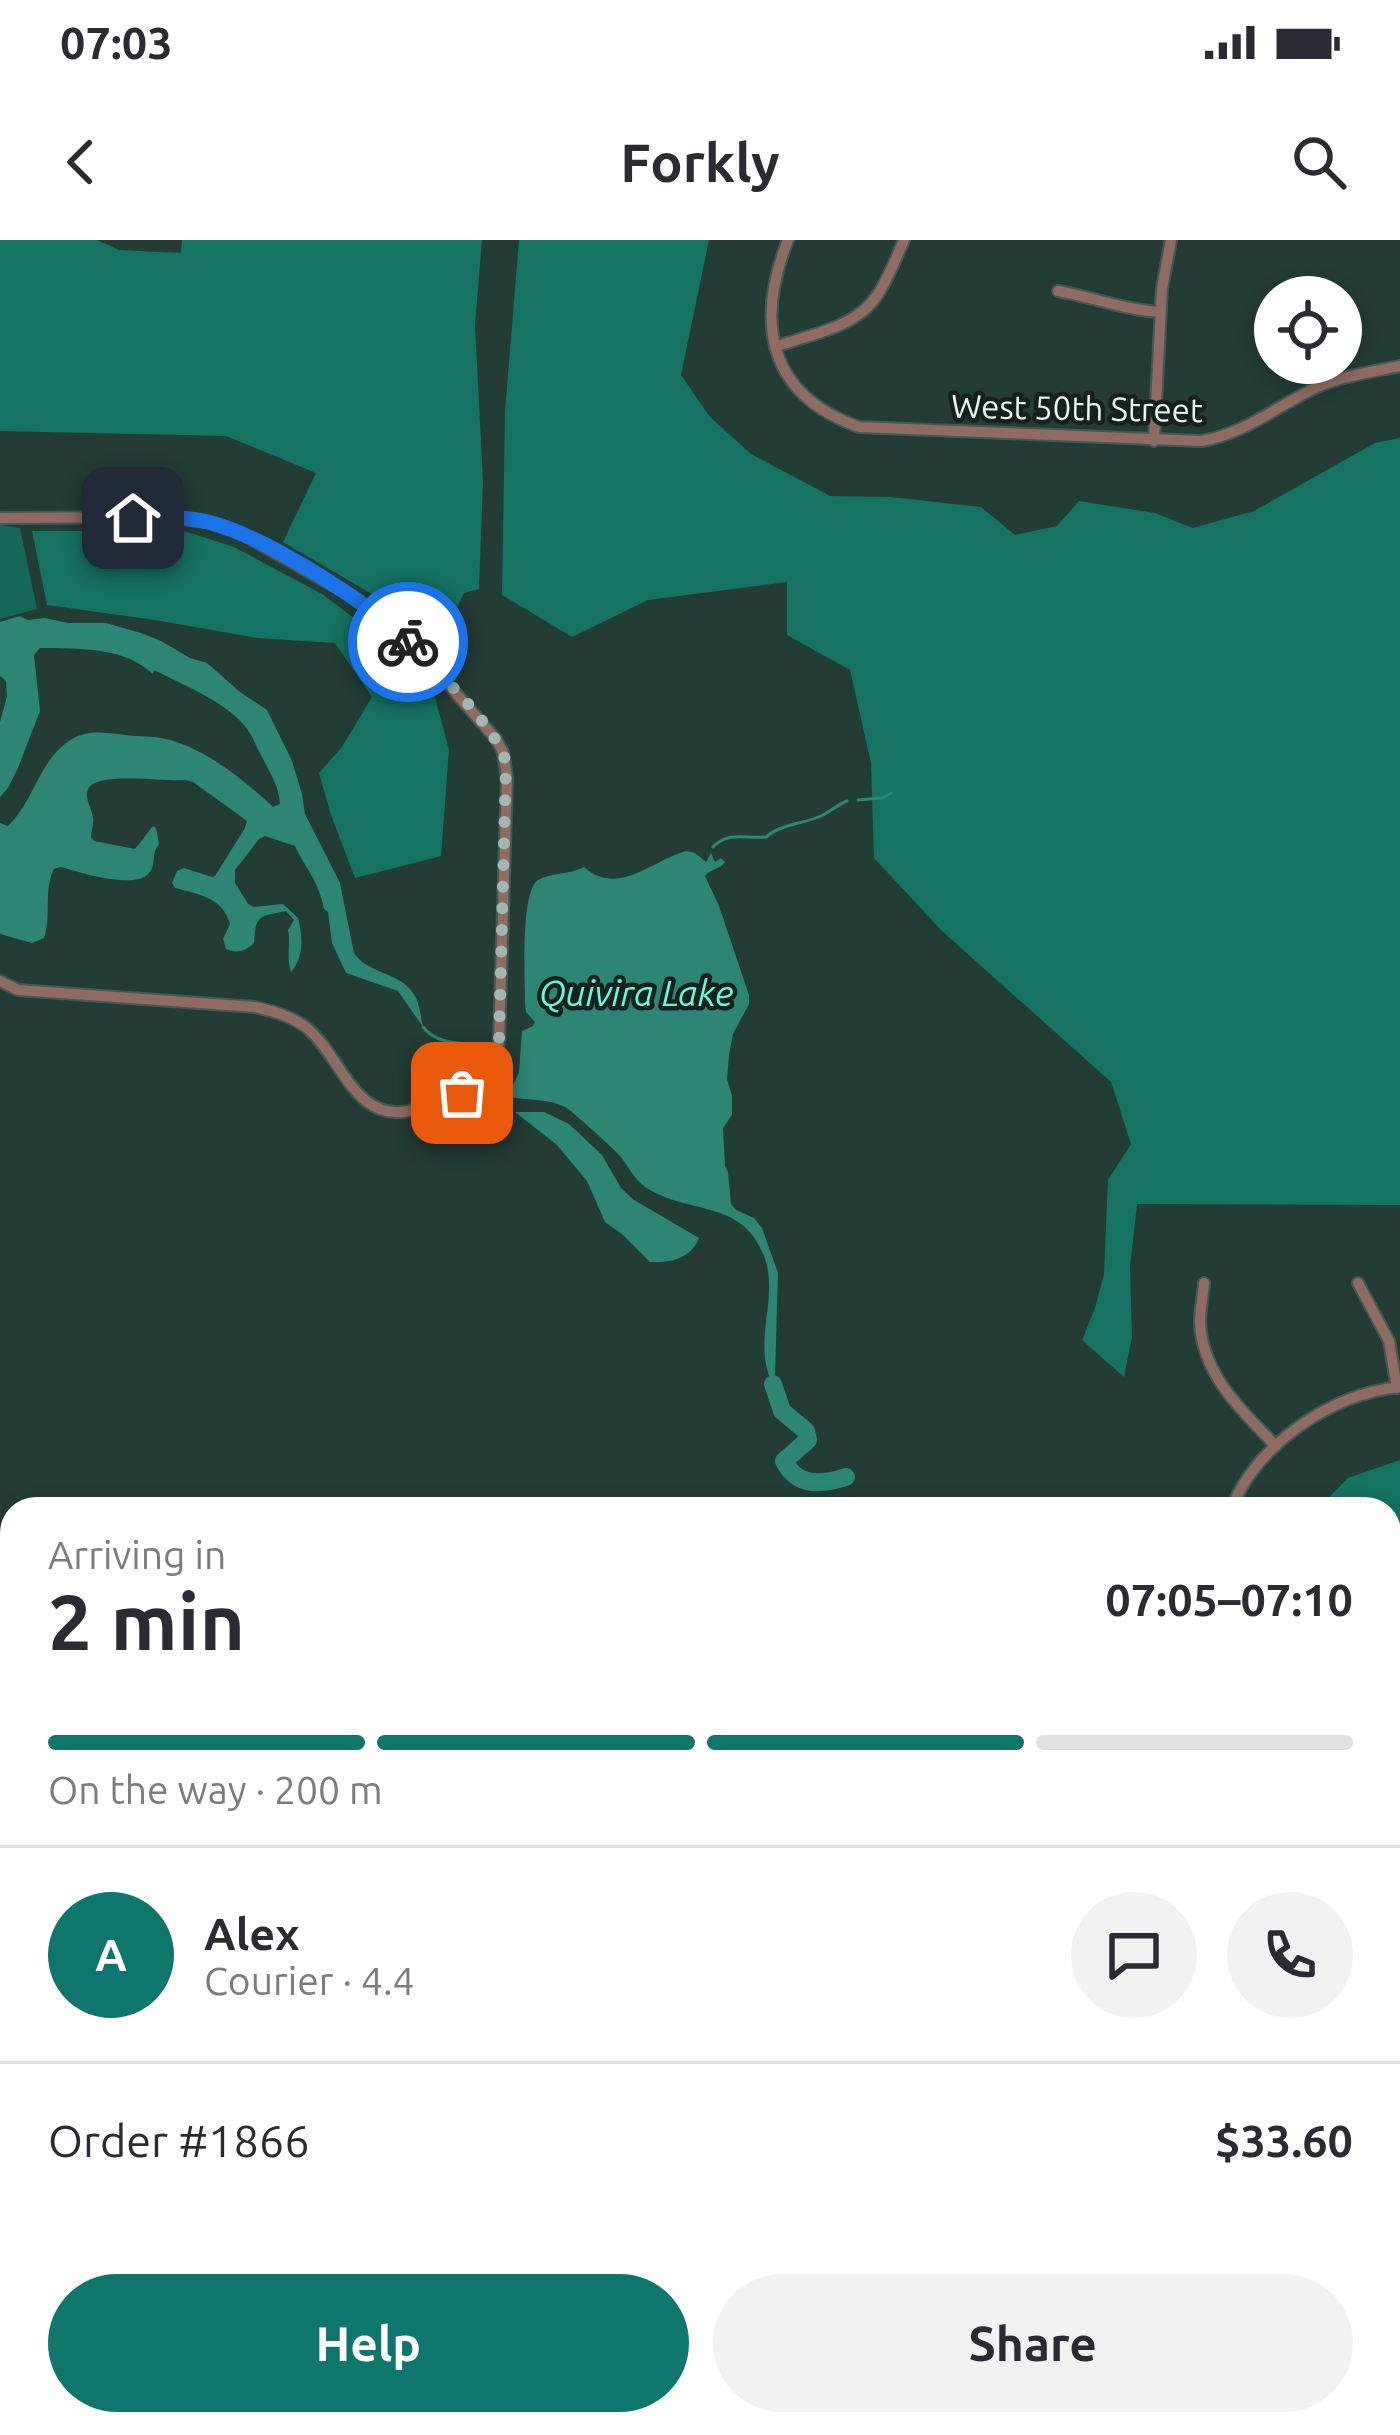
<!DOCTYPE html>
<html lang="en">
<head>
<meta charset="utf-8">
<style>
  :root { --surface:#fff; --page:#f2f2f3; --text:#2b2b33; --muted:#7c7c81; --line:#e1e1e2; --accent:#0f766e }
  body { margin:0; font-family:Ubuntu,sans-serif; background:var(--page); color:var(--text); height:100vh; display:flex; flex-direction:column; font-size:45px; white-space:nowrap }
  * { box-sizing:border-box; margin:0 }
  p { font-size:39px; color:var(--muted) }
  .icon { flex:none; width:66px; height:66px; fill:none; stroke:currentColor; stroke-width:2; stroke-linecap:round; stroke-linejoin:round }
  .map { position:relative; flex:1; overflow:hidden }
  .drawer { position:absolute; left:0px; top:1257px; width:1401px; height:939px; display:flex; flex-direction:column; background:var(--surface); border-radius:36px 36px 0 0; box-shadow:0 6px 18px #0003 }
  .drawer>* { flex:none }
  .fabs { position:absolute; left:1254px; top:36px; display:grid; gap:24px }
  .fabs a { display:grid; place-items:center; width:108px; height:108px; border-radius:50%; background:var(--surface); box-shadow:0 6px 18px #0003; font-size:60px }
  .pin { position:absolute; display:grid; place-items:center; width:102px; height:102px; color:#fff; margin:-51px; border-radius:24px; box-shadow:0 6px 18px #0006 }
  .courier { position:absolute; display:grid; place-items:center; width:120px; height:120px; margin:-60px; border:9px solid #1a73e8; border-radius:50%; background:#fff; color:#222; box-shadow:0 3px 15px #0007 }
  .headline em { font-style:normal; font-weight:700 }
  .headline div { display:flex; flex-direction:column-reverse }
  .headline { display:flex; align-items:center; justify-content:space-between; height:204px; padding:0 48px }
  h1 { font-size:78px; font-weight:700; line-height:90px }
  .bar { display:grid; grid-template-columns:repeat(4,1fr); gap:18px 12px; align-content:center; height:144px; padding:0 48px }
  .bar i { height:15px; border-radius:9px; background:var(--line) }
  .bar .current { background:var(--accent) }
  .bar p { grid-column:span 4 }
  .line { display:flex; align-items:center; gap:30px; padding:0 48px; border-top:3px solid var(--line) }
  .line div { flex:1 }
  .round { display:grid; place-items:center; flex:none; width:126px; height:126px; border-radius:63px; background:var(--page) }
  .cta { display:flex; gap:24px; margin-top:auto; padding:24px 48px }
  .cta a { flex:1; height:138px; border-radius:72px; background:var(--accent); color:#fff; font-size:48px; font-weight:700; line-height:138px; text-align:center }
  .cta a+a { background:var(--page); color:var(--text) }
  .status { display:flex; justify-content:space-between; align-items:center; height:84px; padding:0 60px; background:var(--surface); direction:ltr }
  .status svg { height:33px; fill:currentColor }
  header { display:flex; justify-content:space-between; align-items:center; height:156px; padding:0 48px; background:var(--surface); font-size:54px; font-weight:700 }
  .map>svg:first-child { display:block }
  .green { fill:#156758 }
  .forest { fill:#157363 }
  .water { fill:#2d8573 }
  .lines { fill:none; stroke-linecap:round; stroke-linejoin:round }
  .stream { stroke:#2d8573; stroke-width:3 }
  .river { stroke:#2d8573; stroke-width:18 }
  .minor-casing { stroke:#435a54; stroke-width:14 }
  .minor { stroke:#8f6b62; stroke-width:10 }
  .done { stroke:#a3b6b1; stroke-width:12; stroke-dasharray:0 21.6 }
  .route { stroke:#1a73e8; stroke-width:15 }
  .labels { text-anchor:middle; stroke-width:9; stroke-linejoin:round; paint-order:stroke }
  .street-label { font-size:33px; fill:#e8f7f3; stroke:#16211e }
  .water-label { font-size:36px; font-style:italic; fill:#5ffbdc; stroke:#16211e }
</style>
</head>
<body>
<div class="status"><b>07:03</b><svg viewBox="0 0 49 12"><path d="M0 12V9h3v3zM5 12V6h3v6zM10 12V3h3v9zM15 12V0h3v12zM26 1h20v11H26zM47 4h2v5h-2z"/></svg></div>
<header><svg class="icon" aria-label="back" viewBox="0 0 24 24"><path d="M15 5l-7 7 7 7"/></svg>Forkly<svg class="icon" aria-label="search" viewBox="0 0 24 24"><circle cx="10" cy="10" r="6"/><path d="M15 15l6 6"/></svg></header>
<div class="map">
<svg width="1400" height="2195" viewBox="0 0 1400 2195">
  <rect width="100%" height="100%" fill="#233c36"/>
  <polygon class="green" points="0,285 20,288 37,369 0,379"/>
  <g class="forest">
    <polygon points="0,0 97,0 119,10 181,13 182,0 482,0 475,85 483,241 479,349 464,353 436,414 377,357 283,302 316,233 226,196 0,191"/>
    <polygon points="519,0 709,0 681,135 710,177 751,214 830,256 891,257 981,267 1015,295 1057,286 1079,261 1155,273 1193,288 1254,271 1375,203 1400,198 1400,965 1137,964 1130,1027 1132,1097 1124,1137 1082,1100 1095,1068 1104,1034 1108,940 1131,904 1111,842 942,691 874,618 871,523 850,430 787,395 787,342 648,360 572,397 502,355 505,171"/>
    <polygon points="32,291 184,291 234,307 322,354 379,397 433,450 449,510 441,616 355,638 331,575 319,533 342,507 372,457 335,403 257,398 155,380 47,365"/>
    <polygon points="1400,1220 1400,1304 1389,1305 1389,1269 1317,1269 1348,1238"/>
    <polygon points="1389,1376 1400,1405 1398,1469 1389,1457"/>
  </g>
  <g class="water">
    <path d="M20,376l8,4 17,-2 23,5h38l35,10 20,8 29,17 17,5 33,29 27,18 25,51 10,33 3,20 35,69 14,70c16,23 49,18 62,45 4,8 5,20 7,29l-25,-36 -52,-18 -14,-30 -4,-31 -4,-3c-5,-28 -19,-41 -29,-63l-30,-10 -6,3 -24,31v13l13,21 6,3 29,-3 15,14c5,18 6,39 -7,54 -5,-13 0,-28 -3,-42l6,-10 -8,-9c-28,6 -30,3 -32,32 -8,8 -18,11 -28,6l-3,-10 7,-15c-7,-26 -31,-30 -55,-36l-3,-5 5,-12 7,-3 28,9 3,-1 30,-48 2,-7 -54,-39 -8,-2c-19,2 -89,-9 -97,9 -4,10 4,19 5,29 1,6 -2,13 -2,19l3,4 41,8 18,-23 3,2 3,16c-9,12 -2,18 -9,28 -13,19 -71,0 -89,-5l-7,2c-11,21 -2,46 -10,69l-12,5 -32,-9v-111l8,3c25,-24 30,-61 58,-83 17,-13 32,-11 52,-9 12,2 25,2 37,3 44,6 87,41 118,70l7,-3c-1,-17 -9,-30 -17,-45 -7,-11 -10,-24 -19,-34 -23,-26 -61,-40 -90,-55l-1,4c-28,-26 -67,-25 -105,-26h-8l-6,7 6,56 -22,57 -10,20 -8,9v-75l7,-26 -1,-15 -6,-5v-54z"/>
    <path d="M686,611l9,2 11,9 5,-9 4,9 6,-4 4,4c-5,8 -14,6 -20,14l14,30 30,89v9l-16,30 -4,21 -2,24 5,17v19l-9,13 2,38 3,6 3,32 5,6 18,8 8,10 16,45 -3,103 -2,8c-22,-40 7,-86 -9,-128 -22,-56 -70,-41 -114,-66 -15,-8 -20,-22 -30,-34 -5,-6 -49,-46 -55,-49 -17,-9 -36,-6 -54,-10l-1,-5 9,-20 3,-41 11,-5 2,-4 -9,-10 -1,-9c0,-24 -5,-111 13,-123 14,-8 32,-5 46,-13 34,30 67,-6 102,-16z"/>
    <path d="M515,872h29l25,12 33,31 19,33 13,12 65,38c-8,21 -29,25 -49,24l-28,-28 -17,-12 -18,-41 -30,-36z"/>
  </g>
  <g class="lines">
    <g class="stream">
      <polyline points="858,560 882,558 891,553"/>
      <path d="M713,607c15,-16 33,-8 53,-10 15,-13 37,-13 55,-21 9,-4 16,-11 26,-15"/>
      <path d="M423,787c12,16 34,16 54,18"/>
      <polyline points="1389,1747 1391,1752 1400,1756"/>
    </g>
    <path class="river" d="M773,1144l9,27 24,20 2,9 -24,21c13,26 37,24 62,16"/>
    <defs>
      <g id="minor">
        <path d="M788,0c-33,83 -20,155 71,187l342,14c43,-7 75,-34 114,-53 27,-12 57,-16 85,-22"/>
        <path d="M1058,51c35,6 66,19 102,21"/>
        <path d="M775,107c36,-13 82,-19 103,-53 11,-17 18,-36 26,-54"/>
        <polyline points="1154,201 1162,48 1171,0"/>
        <path d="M0,278l165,-1 42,5 37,13 111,63 22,16 54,51 65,74 7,13 4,25 -8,265c-5,27 -19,44 -45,54 -14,5 -30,12 -45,15 -55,11 -68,-55 -102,-83 -16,-12 -34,-17 -52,-21l-237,-17 -18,-9"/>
        <path d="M1204,1043c-1,13 -4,27 -4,39 2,53 42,89 76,124"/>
        <polyline points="1358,1043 1389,1101 1397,1148"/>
        <path d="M1231,1269c26,-65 100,-115 169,-122"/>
        <polyline points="1389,1591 1400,1591"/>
        <polyline points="1389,1941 1400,1931"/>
        <polyline points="1389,2036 1400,2042"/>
        <polyline points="1389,2123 1400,2115"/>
        <polyline points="498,2184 498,2195"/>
        <polyline points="1310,2195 1320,2184"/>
      </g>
    </defs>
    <use href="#minor" class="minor-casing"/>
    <use href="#minor" class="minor"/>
  </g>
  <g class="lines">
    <path class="done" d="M408,402c27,27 90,86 98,121l-7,279c-4,24 -16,38 -37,51"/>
    <path class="route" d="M133,278c25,-1 50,-2 75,4 56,14 159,79 200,120"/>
  </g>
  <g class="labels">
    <g class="street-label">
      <text transform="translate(1077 168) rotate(1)" y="12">West 50th Street</text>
    </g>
    <g class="water-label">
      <text x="636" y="766">Quivira Lake</text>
    </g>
  </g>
</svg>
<div class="fabs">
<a><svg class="icon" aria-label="locate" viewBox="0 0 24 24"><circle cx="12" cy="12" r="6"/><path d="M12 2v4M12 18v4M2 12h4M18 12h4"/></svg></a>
</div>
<div class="pin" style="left:462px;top:853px;background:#ea580c"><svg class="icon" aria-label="bag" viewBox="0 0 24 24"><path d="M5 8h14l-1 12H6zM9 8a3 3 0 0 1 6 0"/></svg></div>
<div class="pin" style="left:133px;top:278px;background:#1f2937"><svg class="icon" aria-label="home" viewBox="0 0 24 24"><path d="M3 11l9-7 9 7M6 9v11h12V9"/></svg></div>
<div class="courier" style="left:408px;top:402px"><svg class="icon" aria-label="bike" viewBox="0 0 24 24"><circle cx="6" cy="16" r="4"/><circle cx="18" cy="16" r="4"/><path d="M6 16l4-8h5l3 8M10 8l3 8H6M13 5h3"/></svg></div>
<section class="drawer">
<div class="headline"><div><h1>2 min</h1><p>Arriving in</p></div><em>07:05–07:10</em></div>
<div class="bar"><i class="current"></i><i class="current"></i><i class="current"></i><i></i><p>On the way · 200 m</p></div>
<div class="line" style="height:216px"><b class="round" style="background:var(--accent);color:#fff">A</b><div><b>Alex</b><p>Courier · 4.4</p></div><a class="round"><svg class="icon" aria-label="chat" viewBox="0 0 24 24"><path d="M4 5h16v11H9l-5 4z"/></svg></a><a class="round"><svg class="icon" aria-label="phone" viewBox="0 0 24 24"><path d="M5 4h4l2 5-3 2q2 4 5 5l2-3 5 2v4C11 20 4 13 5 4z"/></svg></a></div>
<div class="line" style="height:156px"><div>Order #1866</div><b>$33.60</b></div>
<div class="cta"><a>Help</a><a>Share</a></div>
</section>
</div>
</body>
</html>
